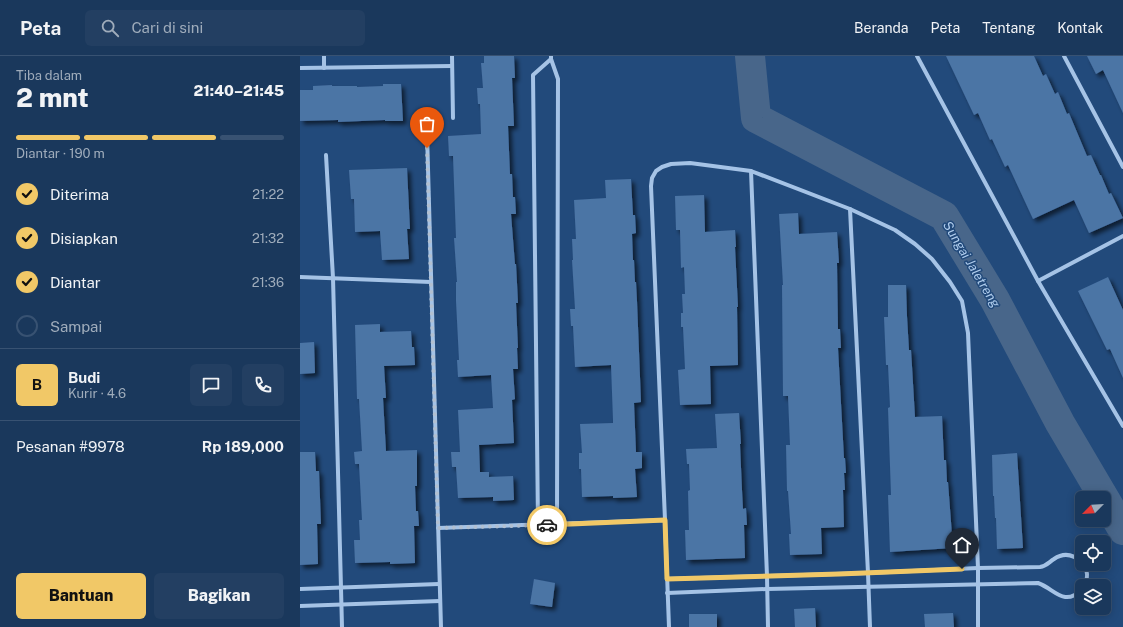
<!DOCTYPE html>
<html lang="id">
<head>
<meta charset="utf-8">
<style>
  :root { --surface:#1a385c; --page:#233f62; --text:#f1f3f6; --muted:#9facbb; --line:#385272; --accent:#f1c867 }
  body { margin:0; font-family:"Public Sans",sans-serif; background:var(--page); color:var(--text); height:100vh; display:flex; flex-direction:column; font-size:15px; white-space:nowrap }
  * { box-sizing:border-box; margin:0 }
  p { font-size:13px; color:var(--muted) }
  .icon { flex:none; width:22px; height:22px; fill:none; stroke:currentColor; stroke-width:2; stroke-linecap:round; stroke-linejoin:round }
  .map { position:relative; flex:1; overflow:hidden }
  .details { display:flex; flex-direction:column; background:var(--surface); width:300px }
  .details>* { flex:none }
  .needle { width:26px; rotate:246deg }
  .buttons { position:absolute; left:775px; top:435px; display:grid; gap:8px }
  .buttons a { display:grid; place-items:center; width:36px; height:36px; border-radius:6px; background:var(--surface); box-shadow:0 2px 10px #0003,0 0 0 1px var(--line); font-size:20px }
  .pin { position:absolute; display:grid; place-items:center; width:34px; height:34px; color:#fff; margin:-41px -17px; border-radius:50% 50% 50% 0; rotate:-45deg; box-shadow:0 0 4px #0007 }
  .pin .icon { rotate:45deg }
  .courier { position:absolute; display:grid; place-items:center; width:40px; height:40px; margin:-20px; border:3px solid #f1c867; border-radius:50%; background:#fff; color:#222; box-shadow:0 1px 5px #0007 }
  .summary em { font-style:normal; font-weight:800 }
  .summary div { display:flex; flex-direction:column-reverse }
  .summary { display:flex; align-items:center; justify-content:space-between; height:68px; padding:0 16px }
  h1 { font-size:26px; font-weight:800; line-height:30px }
  .bar { display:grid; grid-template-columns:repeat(4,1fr); gap:6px 4px; align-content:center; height:48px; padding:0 16px }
  .bar i { height:5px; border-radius:3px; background:var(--line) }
  .bar .current { background:var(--accent) }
  .bar p { grid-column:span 4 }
  .line { display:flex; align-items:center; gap:10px; padding:0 16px; border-top:1px solid var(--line) }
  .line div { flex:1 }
  .round { display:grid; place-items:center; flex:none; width:42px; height:42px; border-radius:6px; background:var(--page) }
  ol { padding:0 16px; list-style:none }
  li { display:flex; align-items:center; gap:12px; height:44px }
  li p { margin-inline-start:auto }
  li .icon { padding:4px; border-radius:50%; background:var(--accent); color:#111; stroke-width:4 }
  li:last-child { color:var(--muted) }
  li i { width:22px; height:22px; border:2px solid var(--line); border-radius:50% }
  .action { display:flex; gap:8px; margin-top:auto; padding:8px 16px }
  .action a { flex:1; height:46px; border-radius:6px; background:var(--accent); color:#111; font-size:16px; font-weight:800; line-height:46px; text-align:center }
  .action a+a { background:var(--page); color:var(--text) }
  header { display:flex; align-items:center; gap:24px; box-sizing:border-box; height:56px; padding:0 20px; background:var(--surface); border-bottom:1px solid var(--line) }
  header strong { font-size:19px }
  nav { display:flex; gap:22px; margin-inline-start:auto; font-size:14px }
  .search { width:280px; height:36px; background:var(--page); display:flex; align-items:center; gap:10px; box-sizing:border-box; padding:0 14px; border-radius:6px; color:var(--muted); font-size:15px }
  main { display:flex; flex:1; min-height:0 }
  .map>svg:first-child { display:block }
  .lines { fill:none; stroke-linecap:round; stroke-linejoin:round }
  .river { stroke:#48668a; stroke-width:30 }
  .building { fill:#4b74a5; filter:url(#shadow) }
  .street { stroke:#a5c3e6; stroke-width:4 }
  .done { stroke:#b2c0d1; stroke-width:4; stroke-dasharray:0 7.2 }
  .route { stroke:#f1c867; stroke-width:5 }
  .labels { text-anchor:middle; stroke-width:3; stroke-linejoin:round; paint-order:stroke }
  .water-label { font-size:13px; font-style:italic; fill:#b0cded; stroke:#224a7b }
</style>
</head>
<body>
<header>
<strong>Peta</strong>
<div class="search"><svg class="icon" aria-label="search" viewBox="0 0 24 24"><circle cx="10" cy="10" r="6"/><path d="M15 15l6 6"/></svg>Cari di sini</div>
<nav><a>Beranda</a><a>Peta</a><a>Tentang</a><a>Kontak</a></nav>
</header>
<main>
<section class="details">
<div class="summary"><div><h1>2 mnt</h1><p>Tiba dalam</p></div><em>21:40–21:45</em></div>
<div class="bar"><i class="current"></i><i class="current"></i><i class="current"></i><i></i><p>Diantar · 190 m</p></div>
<ol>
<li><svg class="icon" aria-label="check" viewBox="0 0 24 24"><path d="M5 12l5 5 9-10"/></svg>Diterima<p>21:22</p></li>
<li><svg class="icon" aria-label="check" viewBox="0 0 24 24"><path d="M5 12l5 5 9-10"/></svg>Disiapkan<p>21:32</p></li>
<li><svg class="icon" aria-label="check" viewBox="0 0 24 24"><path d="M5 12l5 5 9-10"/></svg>Diantar<p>21:36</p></li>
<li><i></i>Sampai</li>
</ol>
<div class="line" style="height:72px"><b class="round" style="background:var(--accent);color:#111">B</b><div><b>Budi</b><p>Kurir · 4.6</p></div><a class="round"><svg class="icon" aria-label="chat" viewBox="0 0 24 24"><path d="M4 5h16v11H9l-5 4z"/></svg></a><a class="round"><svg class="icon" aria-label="phone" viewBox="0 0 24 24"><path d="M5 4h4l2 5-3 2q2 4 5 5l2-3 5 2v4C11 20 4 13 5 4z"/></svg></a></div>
<div class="line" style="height:52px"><div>Pesanan #9978</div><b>Rp 189,000</b></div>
<div class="action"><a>Bantuan</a><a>Bagikan</a></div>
</section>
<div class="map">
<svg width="823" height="571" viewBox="0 0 823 571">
  <defs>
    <filter id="shadow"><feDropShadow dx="3.5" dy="3.5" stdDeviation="2" flood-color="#0009"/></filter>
  </defs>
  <rect width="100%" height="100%" fill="#224a7b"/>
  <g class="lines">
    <polyline class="river" points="450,0 456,62 644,160 695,244 760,367 823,474"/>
  </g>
  <g class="building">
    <polygon points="184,0 214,0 215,22 212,22 214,70 208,70 210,118 212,118 213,141 215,141 216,158 211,158 215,208 216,208 217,227 218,247 216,247 218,292 217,292 218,313 213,313 215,343 212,344 214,387 179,389 180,416 189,416 189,421 213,420 214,444 193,445 193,441 158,442 156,411 152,411 151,396 160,396 158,354 193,352 191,319 158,321 157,304 159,304 156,245 156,226 157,226 154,182 156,182 154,128 153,100 149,100 148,80 181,78 180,48 178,48 177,32 183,32 181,7 184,7"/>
    <polygon points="646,0 734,0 743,20 746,18 755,38 758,36 767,58 769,57 787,100 791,99 800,119 801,119 809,138 811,137 823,162 789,177 774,144 733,163 708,109 705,111 692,83 690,84 678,57 674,59"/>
    <polygon points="787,0 823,0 823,57 803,14 796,18"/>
    <polygon points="83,28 101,28 103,65 85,65 85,64 38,66 38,64 0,65 0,34 13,34 13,30 32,29 32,30 57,30 57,31 83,30"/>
    <polygon points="107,112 110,173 107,173 109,203 82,204 80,175 55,176 54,143 51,143 49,114"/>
    <polygon points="331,123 333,159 335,159 336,177 332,178 333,204 334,204 335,226 336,226 337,245 341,346 334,347 336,396 342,396 342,412 335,413 337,441 313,442 313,440 282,441 281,413 279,413 279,397 282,397 280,368 313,367 313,364 311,309 275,311 273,270 271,270 270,253 275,253 272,204 273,204 272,183 276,183 274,144 306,142 305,124"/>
    <polygon points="404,139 405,176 435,174 436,191 435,191 438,251 437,251 438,309 410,310 411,348 380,349 378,314 385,313 383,271 381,271 381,257 383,257 382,238 385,238 384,211 381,212 380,174 376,174 375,140"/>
    <polygon points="498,157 499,178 537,176 539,207 537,207 538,273 540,273 541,292 538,292 544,402 545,402 546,417 544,417 545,434 543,434 544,471 521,472 522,498 490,499 489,478 491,478 488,435 487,435 486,389 490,389 488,340 483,340 482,229 483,229 479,158"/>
    <polygon points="808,221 823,254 823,322 810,293 807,294 778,235"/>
    <polygon points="588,229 606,229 607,260 609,294 611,294 612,310 615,361 642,360 644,404 646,404 647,426 648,426 653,492 590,496 588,439 591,439 588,352 590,351 588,309 586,309 584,261 588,261"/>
    <polygon points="80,268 80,276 111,275 112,291 114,291 115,309 84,310 86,342 83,342 86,395 117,394 117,430 115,430 116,455 118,455 119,470 114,470 115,507 90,508 90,506 55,507 54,484 60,484 59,464 62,464 59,408 55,408 54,396 62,395 59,343 57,343 55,269"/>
    <polygon points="14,286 15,317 0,318 0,287"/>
    <polygon points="439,357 441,388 440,388 442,434 443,453 446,452 447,469 444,469 445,502 386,504 385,474 389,474 388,435 390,434 389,408 387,408 386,393 417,392 415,358"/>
    <polygon points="0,396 15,396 16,415 19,415 21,468 17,468 18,508 0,509"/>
    <polygon points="717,397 723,492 697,493 696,462 695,462 694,440 693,440 692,399"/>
    <polygon points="234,523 255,527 252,551 230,548"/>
    <polygon points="515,552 516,571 495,571 494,553"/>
    <polygon points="653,557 654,571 625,571 624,558"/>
    <rect x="389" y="558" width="28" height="13"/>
  </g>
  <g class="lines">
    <g class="street">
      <polyline points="24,0 24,12"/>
      <polyline points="152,0 153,62"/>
      <polyline points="251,0 251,3 258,23 257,468"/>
      <polyline points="617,0 738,225 823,370"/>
      <polyline points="764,0 823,111"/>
      <polyline points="0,12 152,10"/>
      <polyline points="127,77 141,571"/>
      <polyline points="26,99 33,222 42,571"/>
      <polyline points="451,115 467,520 468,571"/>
      <polyline points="550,153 568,517 570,571"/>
      <polyline points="0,221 131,226"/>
      <polyline points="738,225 823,180"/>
      <polyline points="238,469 233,19 251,3"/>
      <polyline points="138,472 365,464"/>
      <path d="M784,508c4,7 4,14 1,22"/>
      <path d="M367,523l201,-6 110,-5 62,-1c7,-1 9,-5 14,-8 10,-7 20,-4 28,3"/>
      <polyline points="0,533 139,528"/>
      <path d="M367,537l100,-4 271,-6c17,6 25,24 44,7"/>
      <polyline points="0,550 140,545"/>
      <polyline points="369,571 365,464 351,130 352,122 356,115 362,111 371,108 390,107 451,115 550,153 595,174 615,188 632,203 650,226 662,245 668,277 678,512 678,571"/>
    </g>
  </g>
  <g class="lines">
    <polyline class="done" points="127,92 138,472 247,469"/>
    <polyline class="route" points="247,469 365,464 367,523 539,518 662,513"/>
  </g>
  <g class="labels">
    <g class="water-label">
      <text transform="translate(672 208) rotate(59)" y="5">Sungai Jaletreng</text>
    </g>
  </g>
</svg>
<div class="buttons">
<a><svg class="needle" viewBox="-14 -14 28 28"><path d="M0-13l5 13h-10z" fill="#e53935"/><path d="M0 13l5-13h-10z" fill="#9facbb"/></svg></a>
<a><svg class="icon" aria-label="locate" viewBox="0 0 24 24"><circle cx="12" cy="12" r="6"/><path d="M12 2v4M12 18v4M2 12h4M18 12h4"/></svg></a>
<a><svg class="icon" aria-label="layers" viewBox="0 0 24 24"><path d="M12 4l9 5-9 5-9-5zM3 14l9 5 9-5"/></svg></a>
</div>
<div class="pin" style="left:127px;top:92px;background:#ea580c"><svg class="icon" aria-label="bag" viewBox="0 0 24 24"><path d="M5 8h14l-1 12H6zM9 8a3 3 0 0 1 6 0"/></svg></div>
<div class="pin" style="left:662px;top:513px;background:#1f2937"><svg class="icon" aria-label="home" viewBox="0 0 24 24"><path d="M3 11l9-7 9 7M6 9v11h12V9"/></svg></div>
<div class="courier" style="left:247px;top:469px"><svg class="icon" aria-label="car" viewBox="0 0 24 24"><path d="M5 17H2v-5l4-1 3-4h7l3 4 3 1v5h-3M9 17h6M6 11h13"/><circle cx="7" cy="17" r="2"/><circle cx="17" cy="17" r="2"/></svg></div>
</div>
</main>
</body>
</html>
